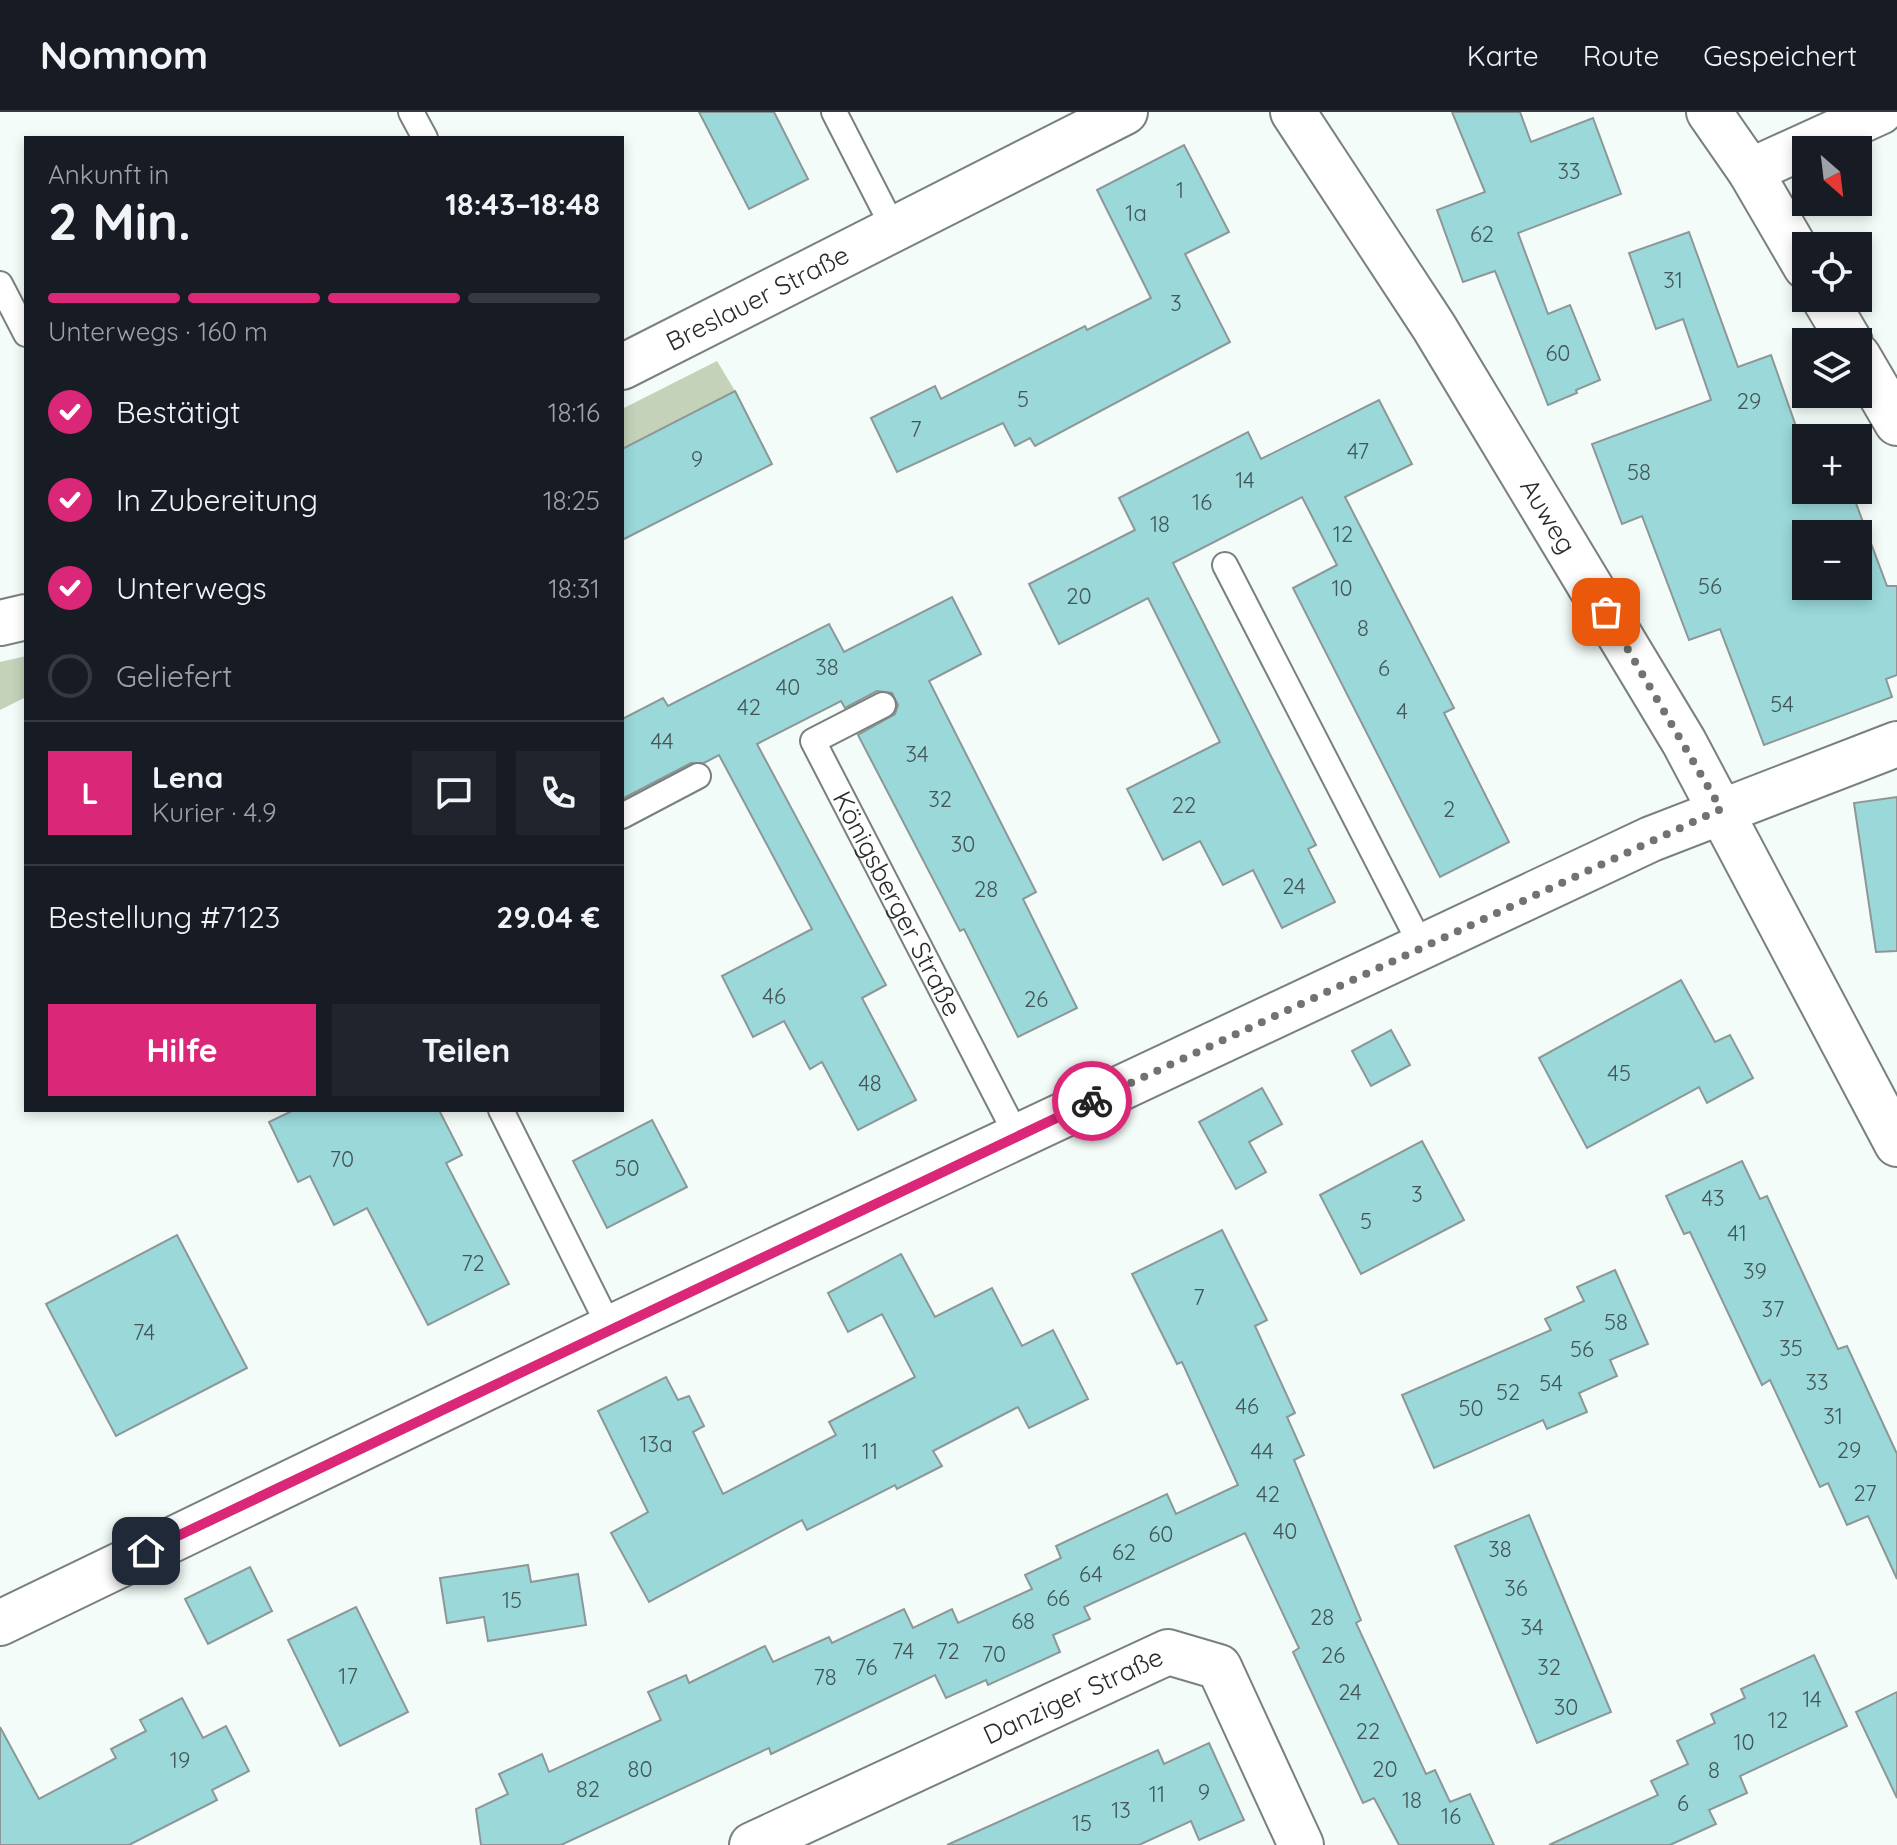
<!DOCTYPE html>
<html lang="de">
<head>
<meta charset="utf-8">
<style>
  :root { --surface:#171b24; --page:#20242c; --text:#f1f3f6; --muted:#9ea1a6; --line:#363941; --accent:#db2777 }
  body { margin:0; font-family:Quicksand,sans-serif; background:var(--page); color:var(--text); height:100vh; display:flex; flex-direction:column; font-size:30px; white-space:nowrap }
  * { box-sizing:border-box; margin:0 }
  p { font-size:26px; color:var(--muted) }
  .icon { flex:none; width:44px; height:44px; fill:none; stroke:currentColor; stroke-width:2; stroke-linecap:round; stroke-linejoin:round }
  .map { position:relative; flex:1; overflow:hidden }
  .details { position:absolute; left:24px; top:24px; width:600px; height:976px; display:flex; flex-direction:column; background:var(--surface); border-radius:0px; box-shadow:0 4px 12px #0003 }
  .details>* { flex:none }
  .needle { width:52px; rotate:152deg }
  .tools { position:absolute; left:1792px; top:24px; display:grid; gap:16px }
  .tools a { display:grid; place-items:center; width:80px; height:80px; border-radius:0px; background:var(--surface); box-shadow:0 4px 12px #0003; font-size:40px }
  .pin { position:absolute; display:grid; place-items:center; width:68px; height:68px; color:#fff; margin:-34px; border-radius:16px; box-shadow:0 4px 12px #0006 }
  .courier { position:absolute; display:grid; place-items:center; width:80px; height:80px; margin:-40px; border:6px solid #db2777; border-radius:50%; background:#fff; color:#222; box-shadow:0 2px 10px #0007 }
  .overview em { font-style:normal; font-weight:700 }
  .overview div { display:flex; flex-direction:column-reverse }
  .overview { display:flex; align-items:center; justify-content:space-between; height:136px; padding:0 24px }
  h1 { font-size:52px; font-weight:700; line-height:60px }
  .bar { display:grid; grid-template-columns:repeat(4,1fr); gap:12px 8px; align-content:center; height:96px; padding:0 24px }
  .bar i { height:10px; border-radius:6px; background:var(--line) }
  .bar .current { background:var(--accent) }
  .bar p { grid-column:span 4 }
  .line { display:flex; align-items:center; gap:20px; padding:0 24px; border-top:2px solid var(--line) }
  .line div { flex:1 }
  .round { display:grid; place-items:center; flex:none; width:84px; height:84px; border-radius:0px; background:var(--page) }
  ol { padding:0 24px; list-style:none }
  li { display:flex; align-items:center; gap:24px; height:88px }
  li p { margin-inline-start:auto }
  li .icon { padding:8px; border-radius:50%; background:var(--accent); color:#fff; stroke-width:4 }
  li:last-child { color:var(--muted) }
  li i { width:44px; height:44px; border:4px solid var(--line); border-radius:50% }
  .button { display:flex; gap:16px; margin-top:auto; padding:16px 24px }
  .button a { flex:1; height:92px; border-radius:0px; background:var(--accent); color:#fff; font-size:32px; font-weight:700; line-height:92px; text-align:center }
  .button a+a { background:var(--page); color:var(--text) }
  header { display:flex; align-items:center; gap:48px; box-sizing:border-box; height:112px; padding:0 40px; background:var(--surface); border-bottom:2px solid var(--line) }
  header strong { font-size:38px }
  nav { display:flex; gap:44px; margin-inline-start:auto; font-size:28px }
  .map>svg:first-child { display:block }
  .green { fill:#c3d2b9 }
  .building { fill:#9ad8da; stroke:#8e9797; stroke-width:2; fill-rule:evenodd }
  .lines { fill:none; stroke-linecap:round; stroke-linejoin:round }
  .lane-casing { stroke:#79807e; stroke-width:28 }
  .street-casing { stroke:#79807e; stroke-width:48 }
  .lane { stroke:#fff; stroke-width:24 }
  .street { stroke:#fff; stroke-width:44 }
  .done { stroke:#6f7473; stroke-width:8; stroke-dasharray:0 14.4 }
  .route { stroke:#db2777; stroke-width:10 }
  .labels { text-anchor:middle; stroke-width:6; stroke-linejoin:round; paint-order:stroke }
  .number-label { font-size:22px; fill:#445657 }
  .street-label { font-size:26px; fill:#282b2b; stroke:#fff }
</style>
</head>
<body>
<header>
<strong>Nomnom</strong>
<nav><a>Karte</a><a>Route</a><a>Gespeichert</a></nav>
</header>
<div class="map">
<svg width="1897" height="1733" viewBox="0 0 1897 1733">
  <rect width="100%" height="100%" fill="#f3fcf9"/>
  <g class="green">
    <polygon points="717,249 735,279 622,337 622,297"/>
    <polygon points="26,544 26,585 0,598 0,550"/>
  </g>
  <g class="building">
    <polygon points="699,0 774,0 808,67 749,97"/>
    <polygon points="1452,0 1520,0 1531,30 1593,6 1621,82 1518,121 1548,202 1570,193 1600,268 1576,278 1577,281 1548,293 1495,159 1463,170 1437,98 1485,80"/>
    <polygon points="1184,33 1229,120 1185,142 1230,230 1035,334 1030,326 1015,334 1003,311 897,360 871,306 935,274 941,287 1085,214 1087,218 1151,186 1097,78"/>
    <path d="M1689,120l49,135 33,-12 35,100v35h45l36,96h10v89l-11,4 6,18 -128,48 -44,-116 -31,11 -47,-124 -20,8 -30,-80 119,-44 -28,-81 -27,10 -27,-76zM1806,422h52v52h-52z"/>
    <polygon points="735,279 772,352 622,428 622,337"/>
    <polygon points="1379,288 1412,352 1345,385 1454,596 1444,601 1509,730 1440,765 1293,476 1337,453 1302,385 1173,451 1316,733 1308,737 1335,790 1282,816 1253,758 1223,773 1200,729 1163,748 1127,677 1220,630 1148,486 1059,532 1029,472 1135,418 1119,386 1248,320 1261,347"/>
    <polygon points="952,485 981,542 929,569 1036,780 1023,787 1077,896 1018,925 964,817 960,819 858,623 895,602 898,593 892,581 877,579 845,596 841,589 757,632 886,873 862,886 916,988 858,1018 822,950 810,957 784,909 753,925 722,864 812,817 719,643 704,651 691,651 622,687 622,607 663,586 668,594 829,512 844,540"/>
    <polygon points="1897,685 1897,839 1876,840 1854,691"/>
    <polygon points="1681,868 1715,930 1730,923 1753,966 1707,991 1699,975 1587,1036 1539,946"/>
    <polygon points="1391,918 1410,953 1371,974 1352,939"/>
    <polygon points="1262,976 1282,1012 1249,1030 1266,1060 1236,1077 1199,1010"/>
    <polygon points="294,998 439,998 462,1043 446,1051 509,1172 428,1213 367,1096 334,1113 310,1064 298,1070 269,1010"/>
    <polygon points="652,1008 687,1075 607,1116 573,1049"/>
    <polygon points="1422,1029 1464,1108 1361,1162 1320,1083"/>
    <polygon points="1742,1049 1760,1087 1767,1084 1838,1237 1847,1234 1897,1342 1897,1467 1868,1404 1847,1413 1828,1371 1820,1375 1770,1268 1762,1273 1690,1120 1684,1122 1666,1084"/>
    <polygon points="1222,1118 1267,1208 1255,1214 1295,1301 1287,1305 1304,1343 1294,1348 1361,1508 1356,1511 1426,1662 1435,1658 1450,1690 1470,1682 1494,1733 1399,1733 1374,1686 1363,1691 1293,1540 1299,1536 1245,1421 1084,1495 1090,1507 1053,1523 1060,1540 988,1573 986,1568 946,1586 935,1563 771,1642 769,1636 561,1733 481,1733 476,1697 508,1682 499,1662 542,1642 549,1660 661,1608 648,1580 686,1563 689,1571 765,1534 773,1550 829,1525 832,1531 904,1497 913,1516 952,1497 958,1511 1032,1477 1025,1463 1061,1446 1056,1434 1167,1382 1176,1402 1238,1373 1182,1250 1177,1252 1132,1162"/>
    <polygon points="177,1123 247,1256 116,1324 46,1192"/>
    <polygon points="901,1142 935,1205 992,1176 1022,1234 1053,1218 1088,1287 1029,1316 1018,1295 933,1339 942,1354 897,1377 895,1373 807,1418 802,1408 649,1490 611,1421 648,1400 598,1299 666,1265 678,1288 689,1284 704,1314 693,1320 723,1382 836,1323 829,1310 915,1265 882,1202 848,1220 828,1181"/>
    <polygon points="1615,1158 1648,1232 1610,1248 1617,1264 1579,1281 1587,1300 1547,1317 1543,1308 1434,1356 1402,1283 1551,1218 1545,1207 1584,1189 1577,1175"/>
    <polygon points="1529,1403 1611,1600 1537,1631 1455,1434"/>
    <polygon points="528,1453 531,1470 578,1462 586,1513 488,1529 484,1505 447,1511 440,1466"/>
    <polygon points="250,1455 272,1499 208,1532 185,1487"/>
    <polygon points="356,1495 408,1600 340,1634 288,1528"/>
    <polygon points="1814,1543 1847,1614 1740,1664 1747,1681 1709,1698 1716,1712 1670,1733 1549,1733 1658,1683 1651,1669 1688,1652 1677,1629 1715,1611 1711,1602 1745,1586 1741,1577"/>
    <polygon points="1897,1580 1897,1686 1856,1600"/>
    <polygon points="182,1586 203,1626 226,1614 249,1659 212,1678 217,1688 129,1733 0,1733 0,1615 39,1687 116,1646 111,1637 146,1619 140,1608"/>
    <polygon points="1209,1631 1244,1708 1199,1728 1191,1709 1139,1733 947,1733 1158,1638 1164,1652"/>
  </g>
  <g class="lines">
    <defs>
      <g id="lane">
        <polyline points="411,0 425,26"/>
        <polyline points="834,0 894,117"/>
        <polyline points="0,172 26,222"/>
        <polyline points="1225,453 1422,835"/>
        <path id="s1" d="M883,593l-70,36 204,395"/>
        <polyline points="622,704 698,664"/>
        <polyline points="501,998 610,1216"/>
      </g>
      <g id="street">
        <path id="s2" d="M1293,0l141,215 250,415 213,402"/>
        <polyline points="1709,0 1750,59 1806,155"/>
        <polyline points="1750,59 1880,0"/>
        <polyline points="1824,186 1850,230"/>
        <polyline points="1858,244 1897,311"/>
        <path id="s3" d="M622,255l503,-255"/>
        <polyline points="0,511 26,505"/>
        <polyline points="0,1511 610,1216 1651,727 1897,632"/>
        <path id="s4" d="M752,1733l416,-193 51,15 82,178"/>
      </g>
    </defs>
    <use href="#lane" class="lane-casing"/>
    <use href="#street" class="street-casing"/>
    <use href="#lane" class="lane"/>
    <use href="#street" class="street"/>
  </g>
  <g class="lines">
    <polyline class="done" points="1092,989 1721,697 1606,500"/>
    <polyline class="route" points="146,1439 1092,989"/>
  </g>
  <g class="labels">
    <g class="number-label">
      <text x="1569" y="67">33</text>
      <text x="1180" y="86">1</text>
      <text x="1136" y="109">1a</text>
      <text x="1482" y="130">62</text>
      <text x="1673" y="176">31</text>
      <text x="1176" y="199">3</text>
      <text x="1558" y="249">60</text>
      <text x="1023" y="295">5</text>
      <text x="1749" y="297">29</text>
      <text x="916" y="325">7</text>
      <text x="1358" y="347">47</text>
      <text x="697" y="355">9</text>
      <text x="1639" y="368">58</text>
      <text x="1245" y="376">14</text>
      <text x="1202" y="398">16</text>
      <text x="1160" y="420">18</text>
      <text x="1343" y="430">12</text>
      <text x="1710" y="482">56</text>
      <text x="1342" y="484">10</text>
      <text x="1079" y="492">20</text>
      <text x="1363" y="524">8</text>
      <text x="827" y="563">38</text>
      <text x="1384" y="564">6</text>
      <text x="788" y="583">40</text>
      <text x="1782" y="600">54</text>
      <text x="749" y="603">42</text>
      <text x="1402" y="607">4</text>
      <text x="662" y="637">44</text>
      <text x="917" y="650">34</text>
      <text x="940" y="695">32</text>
      <text x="1184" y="701">22</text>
      <text x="1449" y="705">2</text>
      <text x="963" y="740">30</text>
      <text x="1294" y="782">24</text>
      <text x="986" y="785">28</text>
      <text x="774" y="892">46</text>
      <text x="1036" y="895">26</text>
      <text x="1619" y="969">45</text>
      <text x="870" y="979">48</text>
      <text x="342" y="1055">70</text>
      <text x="627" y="1064">50</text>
      <text x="1417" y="1090">3</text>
      <text x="1713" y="1094">43</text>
      <text x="1366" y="1117">5</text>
      <text x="1737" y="1129">41</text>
      <text x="473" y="1159">72</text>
      <text x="1755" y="1167">39</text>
      <text x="1199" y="1193">7</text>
      <text x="1773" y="1205">37</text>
      <text x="1616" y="1218">58</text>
      <text x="144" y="1228">74</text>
      <text x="1791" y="1244">35</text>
      <text x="1582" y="1245">56</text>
      <text x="1817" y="1278">33</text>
      <text x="1551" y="1279">54</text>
      <text x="1508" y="1288">52</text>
      <text x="1247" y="1302">46</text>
      <text x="1471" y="1304">50</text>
      <text x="1833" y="1312">31</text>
      <text x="656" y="1340">13a</text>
      <text x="1849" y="1346">29</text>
      <text x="870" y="1347">11</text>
      <text x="1262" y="1347">44</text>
      <text x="1865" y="1389">27</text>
      <text x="1268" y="1390">42</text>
      <text x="1285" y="1427">40</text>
      <text x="1161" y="1430">60</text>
      <text x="1500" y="1445">38</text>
      <text x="1124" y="1448">62</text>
      <text x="1091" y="1470">64</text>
      <text x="1516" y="1484">36</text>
      <text x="1058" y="1494">66</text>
      <text x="512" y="1496">15</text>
      <text x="1322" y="1513">28</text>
      <text x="1023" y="1517">68</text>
      <text x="1532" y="1523">34</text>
      <text x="903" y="1547">74</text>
      <text x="948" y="1547">72</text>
      <text x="994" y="1550">70</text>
      <text x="1333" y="1551">26</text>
      <text x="866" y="1563">76</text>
      <text x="1549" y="1563">32</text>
      <text x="348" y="1572">17</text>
      <text x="825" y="1573">78</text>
      <text x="1350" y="1588">24</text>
      <text x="1812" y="1595">14</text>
      <text x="1566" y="1603">30</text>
      <text x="1778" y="1616">12</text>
      <text x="1368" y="1627">22</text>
      <text x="1744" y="1638">10</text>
      <text x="180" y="1656">19</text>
      <text x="640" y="1665">80</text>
      <text x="1385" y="1665">20</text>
      <text x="1714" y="1666">8</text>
      <text x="588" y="1685">82</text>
      <text x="1204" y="1688">9</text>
      <text x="1157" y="1690">11</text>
      <text x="1412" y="1696">18</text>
      <text x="1683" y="1699">6</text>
      <text x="1121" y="1706">13</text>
      <text x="1451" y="1712">16</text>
      <text x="1082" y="1719">15</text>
    </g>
    <g class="street-label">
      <text dy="9" stroke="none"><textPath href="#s3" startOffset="152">Breslauer Straße</textPath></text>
      <text dy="9" stroke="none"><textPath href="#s2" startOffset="478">Auweg</textPath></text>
      <text dy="9" stroke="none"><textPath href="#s1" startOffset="262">Königsberger Straße</textPath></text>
      <text dy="9" stroke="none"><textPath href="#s4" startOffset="354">Danziger Straße</textPath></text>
    </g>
  </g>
</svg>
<div class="tools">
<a><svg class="needle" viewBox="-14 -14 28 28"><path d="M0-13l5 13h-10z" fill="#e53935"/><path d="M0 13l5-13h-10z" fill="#9ea1a6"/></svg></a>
<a><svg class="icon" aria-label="locate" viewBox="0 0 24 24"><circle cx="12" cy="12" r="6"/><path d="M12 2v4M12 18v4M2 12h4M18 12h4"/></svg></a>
<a><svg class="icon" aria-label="layers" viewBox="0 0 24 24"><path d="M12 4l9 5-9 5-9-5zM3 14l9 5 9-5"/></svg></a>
<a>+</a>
<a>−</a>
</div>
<div class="pin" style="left:1606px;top:500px;background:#ea580c"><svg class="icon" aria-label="bag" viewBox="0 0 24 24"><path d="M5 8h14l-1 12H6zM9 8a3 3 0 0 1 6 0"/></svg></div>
<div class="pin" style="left:146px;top:1439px;background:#1f2937"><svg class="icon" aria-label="home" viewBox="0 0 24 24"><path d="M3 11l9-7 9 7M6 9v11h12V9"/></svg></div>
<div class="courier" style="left:1092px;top:989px"><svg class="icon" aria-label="bike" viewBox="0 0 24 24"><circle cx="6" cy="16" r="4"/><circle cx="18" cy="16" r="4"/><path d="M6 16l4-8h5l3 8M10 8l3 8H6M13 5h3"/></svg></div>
<section class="details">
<div class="overview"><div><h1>2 Min.</h1><p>Ankunft in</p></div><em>18:43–18:48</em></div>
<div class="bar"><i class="current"></i><i class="current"></i><i class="current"></i><i></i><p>Unterwegs · 160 m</p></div>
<ol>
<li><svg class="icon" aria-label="check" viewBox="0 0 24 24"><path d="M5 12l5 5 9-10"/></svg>Bestätigt<p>18:16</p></li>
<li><svg class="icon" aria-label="check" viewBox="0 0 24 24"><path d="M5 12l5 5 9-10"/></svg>In Zubereitung<p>18:25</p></li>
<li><svg class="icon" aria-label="check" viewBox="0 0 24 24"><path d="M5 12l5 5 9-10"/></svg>Unterwegs<p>18:31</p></li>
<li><i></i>Geliefert</li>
</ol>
<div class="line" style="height:144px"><b class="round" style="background:var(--accent);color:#fff">L</b><div><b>Lena</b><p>Kurier · 4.9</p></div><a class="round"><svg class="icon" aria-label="chat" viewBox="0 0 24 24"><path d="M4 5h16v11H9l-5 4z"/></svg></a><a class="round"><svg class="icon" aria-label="phone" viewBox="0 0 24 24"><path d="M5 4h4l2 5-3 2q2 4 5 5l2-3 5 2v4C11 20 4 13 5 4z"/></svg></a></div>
<div class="line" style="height:104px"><div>Bestellung #7123</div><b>29.04 €</b></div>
<div class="button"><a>Hilfe</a><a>Teilen</a></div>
</section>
</div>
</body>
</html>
